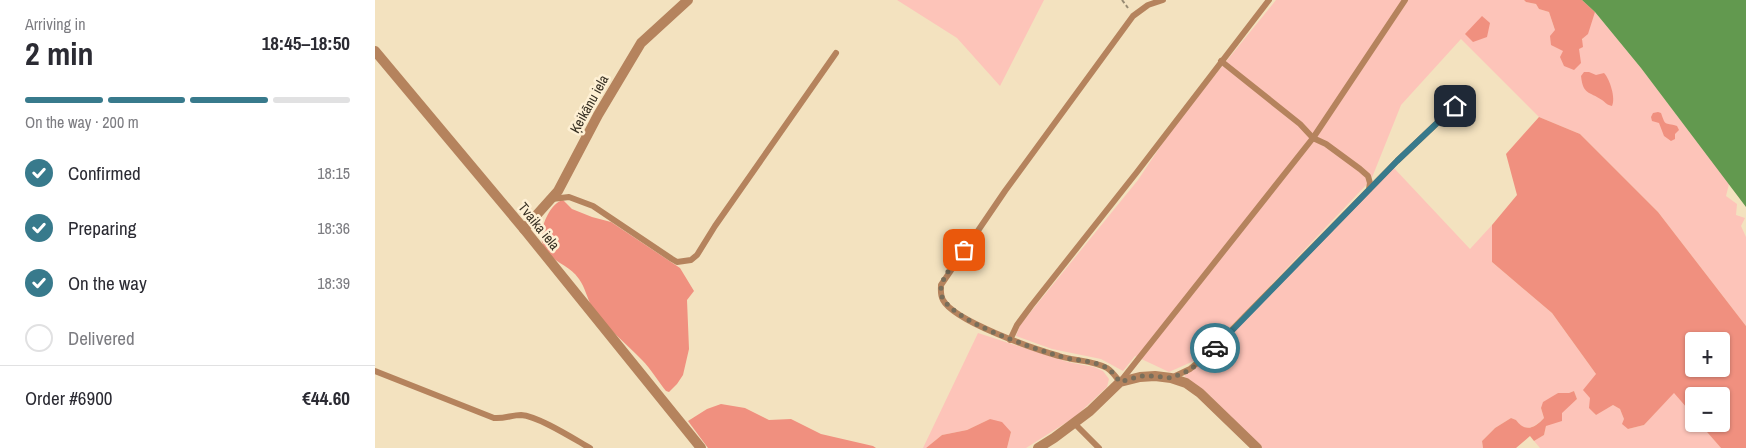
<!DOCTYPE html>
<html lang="en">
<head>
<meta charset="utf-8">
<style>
  :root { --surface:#fff; --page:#f2f2f3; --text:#2b2b33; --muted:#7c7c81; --line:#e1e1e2; --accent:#387a8c }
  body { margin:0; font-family:"Archivo Narrow",sans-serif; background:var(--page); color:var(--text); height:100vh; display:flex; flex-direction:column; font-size:19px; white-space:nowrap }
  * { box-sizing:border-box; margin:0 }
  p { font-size:16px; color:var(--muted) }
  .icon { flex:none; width:28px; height:28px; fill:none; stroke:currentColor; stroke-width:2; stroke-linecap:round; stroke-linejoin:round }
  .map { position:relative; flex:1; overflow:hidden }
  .panel { display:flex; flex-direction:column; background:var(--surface); width:375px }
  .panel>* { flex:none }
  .controls { position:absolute; left:1310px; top:332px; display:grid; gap:10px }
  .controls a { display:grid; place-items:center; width:45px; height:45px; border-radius:5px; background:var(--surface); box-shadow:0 1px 4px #0004; font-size:25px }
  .pin { position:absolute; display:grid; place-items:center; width:42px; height:42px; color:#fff; margin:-21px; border-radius:10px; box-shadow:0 2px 8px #0006 }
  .courier { position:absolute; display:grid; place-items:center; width:50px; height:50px; margin:-25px; border:4px solid #387a8c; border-radius:50%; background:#fff; color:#222; box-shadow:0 1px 6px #0007 }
  .headline em { font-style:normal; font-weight:800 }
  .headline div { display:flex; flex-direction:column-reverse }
  .headline { display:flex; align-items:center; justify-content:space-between; height:85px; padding:0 25px }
  h1 { font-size:32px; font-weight:800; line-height:38px }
  .bar { display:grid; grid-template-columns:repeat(4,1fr); gap:8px 5px; align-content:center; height:60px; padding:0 25px }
  .bar i { height:6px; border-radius:4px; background:var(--line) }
  .bar .current { background:var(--accent) }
  .bar p { grid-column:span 4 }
  .line { display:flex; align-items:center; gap:12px; padding:0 25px; border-top:1px solid var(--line) }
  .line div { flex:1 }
  ol { padding:0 25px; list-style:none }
  li { display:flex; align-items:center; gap:15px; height:55px }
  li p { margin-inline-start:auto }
  li .icon { padding:5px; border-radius:50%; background:var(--accent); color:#fff; stroke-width:4 }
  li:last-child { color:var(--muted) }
  li i { width:28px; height:28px; border:2px solid var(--line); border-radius:50% }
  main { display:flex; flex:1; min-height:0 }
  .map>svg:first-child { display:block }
  .green { fill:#fdc4b9 }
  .forest { fill:#f0907f; fill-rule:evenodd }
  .water { fill:#62994f }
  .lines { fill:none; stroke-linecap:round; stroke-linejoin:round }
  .path { stroke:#988b73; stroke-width:2; stroke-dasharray:4 2.5; stroke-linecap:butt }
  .lane { stroke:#b5835d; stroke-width:6 }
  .street { stroke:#b5835d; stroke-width:10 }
  .done { stroke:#796e5a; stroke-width:5; stroke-dasharray:0 9 }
  .route { stroke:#387a8c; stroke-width:6 }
  .labels { text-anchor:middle; stroke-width:5; stroke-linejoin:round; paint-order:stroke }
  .street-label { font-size:14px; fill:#373023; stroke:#fef0d4 }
</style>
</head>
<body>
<main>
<section class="panel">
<div class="headline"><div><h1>2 min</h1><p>Arriving in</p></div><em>18:45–18:50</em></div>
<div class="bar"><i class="current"></i><i class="current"></i><i class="current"></i><i></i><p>On the way · 200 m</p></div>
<ol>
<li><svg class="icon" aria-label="check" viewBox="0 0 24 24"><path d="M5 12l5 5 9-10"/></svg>Confirmed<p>18:15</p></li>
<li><svg class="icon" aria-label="check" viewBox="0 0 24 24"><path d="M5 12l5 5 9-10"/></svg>Preparing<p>18:36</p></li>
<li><svg class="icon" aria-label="check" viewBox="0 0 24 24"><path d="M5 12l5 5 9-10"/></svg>On the way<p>18:39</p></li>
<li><i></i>Delivered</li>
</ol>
<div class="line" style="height:65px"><div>Order #6900</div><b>€44.60</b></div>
</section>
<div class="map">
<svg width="1371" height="448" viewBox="0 0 1371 448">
  <rect width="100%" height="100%" fill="#f3e2bf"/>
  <g class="green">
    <polygon points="522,0 669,0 625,86 582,38"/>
    <polygon points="901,0 1149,0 1151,2 1161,4 1164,9 1174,12 1180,30 1203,49 1220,12 1266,68 1354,184 1351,196 1362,204 1361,215 1370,218 1366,226 1371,237 1371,326 1283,212 1205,134 1164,117 1086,39 1026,105 996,180 865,317 821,360 794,372 760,356 748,371 726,359 677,349 641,336 645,325 763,180 801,123"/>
    <path d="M1018,167l77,82 22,-24v37l60,51 44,61 -6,24 5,17 18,-10 7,4 8,20 16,-4 30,-33 20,24v8h6l21,24h-181l-6,-7 10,-6 2,-9 31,-27 -3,-8 -5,2h-11l-17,15 3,10c-10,10 -19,15 -28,2l-5,-2 -16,10 -13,13 1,7h-221l-54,-54 -24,-18 22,-16 27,-27z"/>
    <polygon points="603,333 693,362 719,367 728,371 734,379 732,387 700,417 651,448 632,448 636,432 615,419 592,430 567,435 551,448 548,448"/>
  </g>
  <g class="forest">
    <polygon points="1149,0 1207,0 1220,12 1213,34 1207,39 1208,47 1204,49 1206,63 1199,70 1189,66 1185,57 1188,51 1176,45 1175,36 1180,30 1174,12 1164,9 1161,4 1151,2"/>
    <polygon points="1107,16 1115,23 1112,37 1098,42 1090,34"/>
    <path d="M1209,72h5l7,3 8,-2c6,6 12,26 8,33 -5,-1 -6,-3 -10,-6 -13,-9 -19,-5 -21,-24z"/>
    <path d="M1283,112l3,1c5,14 3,9 16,13l2,4 -4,4v5l-4,2 -7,-5 -5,-13 -7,-2 -1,-4 2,-4z"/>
    <path d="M1164,117l41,17 78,78 88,114v122h-25l-21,-24h21v-28h-27v20l-20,-23 -30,32 -16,4 -6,-5 2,-5 -4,-10 -7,-4 -17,10 -7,-7 1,-10 -7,-8 13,-16 -44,-61 -60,-51v-37l25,-30 -11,-41zM1319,341h27v28h-27z"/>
    <path d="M188,200l9,9 20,8 19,5 69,46 14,23 -7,9 2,49 -6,26 -6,9 -8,8 -3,-1c-8,-10 -15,-22 -24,-31 -15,-16 -38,-34 -50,-53 -5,-9 -7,-20 -13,-28 -11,-16 -31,-17 -37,-37 -3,-13 8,-39 21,-42z"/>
    <path d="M1199,391l3,8 -15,14v8l-16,5 -2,9 -10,6 -4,-5 -14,12h-33l-1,-7 13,-13 16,-10 5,2c9,13 19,8 28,-2l-3,-10 2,-6 15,-9h11z"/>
    <polygon points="346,404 370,408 394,420 416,419 446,434 498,446 501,448 333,448 313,421 332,409"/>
    <polygon points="615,419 627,422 636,432 632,448 551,448 567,435 592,430"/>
  </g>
  <polygon class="water" points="1207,0 1371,0 1371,207 1266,68 1220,12"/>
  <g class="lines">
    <polyline class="path" points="747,0 753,8"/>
    <g class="lane">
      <path d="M788,0l-15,5 -15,11 -128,175 -64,94c0,5 -1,10 2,15 11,21 91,49 116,56 15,5 34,4 48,12 5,3 9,9 13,14l193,-244 92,-138"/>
      <polyline points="846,61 925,124 938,138 951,144 985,169 993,176 995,183 994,189"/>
      <polyline points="177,199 194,197 218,206 297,259 302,262 316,260 322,255 340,226 461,53"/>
      <polyline points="635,340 642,325 656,306 762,172 894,0"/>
      <path d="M0,371l119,47c10,1 18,-3 27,-3 17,1 53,24 69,33"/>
      <polyline points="796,378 815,369 834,353 1022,161 1080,106"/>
      <polyline points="699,423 724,448"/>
    </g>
    <g class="street">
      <polyline points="0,51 149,229 326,448"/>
      <polyline points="149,229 183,191 223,115 266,43 313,0"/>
      <polyline points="663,448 679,438 715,411 745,382 765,377 780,376 796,378 811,383 825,393 882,448"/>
    </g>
  </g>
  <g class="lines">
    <path class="done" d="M589,250c-8,11 -25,29 -23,43 3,26 94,56 118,63 15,5 34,4 48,12 5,3 9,9 13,14l20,-6h15l16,2 19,-8 25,-22"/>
    <polyline class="route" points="840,348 1022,161 1080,106"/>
  </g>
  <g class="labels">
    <g class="street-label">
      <text transform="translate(214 104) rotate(-61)" y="5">Ķeikānu iela</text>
      <text transform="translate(164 226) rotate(51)" y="5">Tvaika iela</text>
    </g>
  </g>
</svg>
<div class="controls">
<a>+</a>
<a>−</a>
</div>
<div class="pin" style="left:589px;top:250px;background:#ea580c"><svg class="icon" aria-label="bag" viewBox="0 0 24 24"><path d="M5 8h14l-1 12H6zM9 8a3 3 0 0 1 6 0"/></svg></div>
<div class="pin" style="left:1080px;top:106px;background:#1f2937"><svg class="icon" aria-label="home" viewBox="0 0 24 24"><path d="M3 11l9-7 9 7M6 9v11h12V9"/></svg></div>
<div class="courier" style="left:840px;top:348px"><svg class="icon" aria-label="car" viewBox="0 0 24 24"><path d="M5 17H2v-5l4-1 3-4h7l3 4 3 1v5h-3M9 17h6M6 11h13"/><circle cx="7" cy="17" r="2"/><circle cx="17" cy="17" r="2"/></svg></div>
</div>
</main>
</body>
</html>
